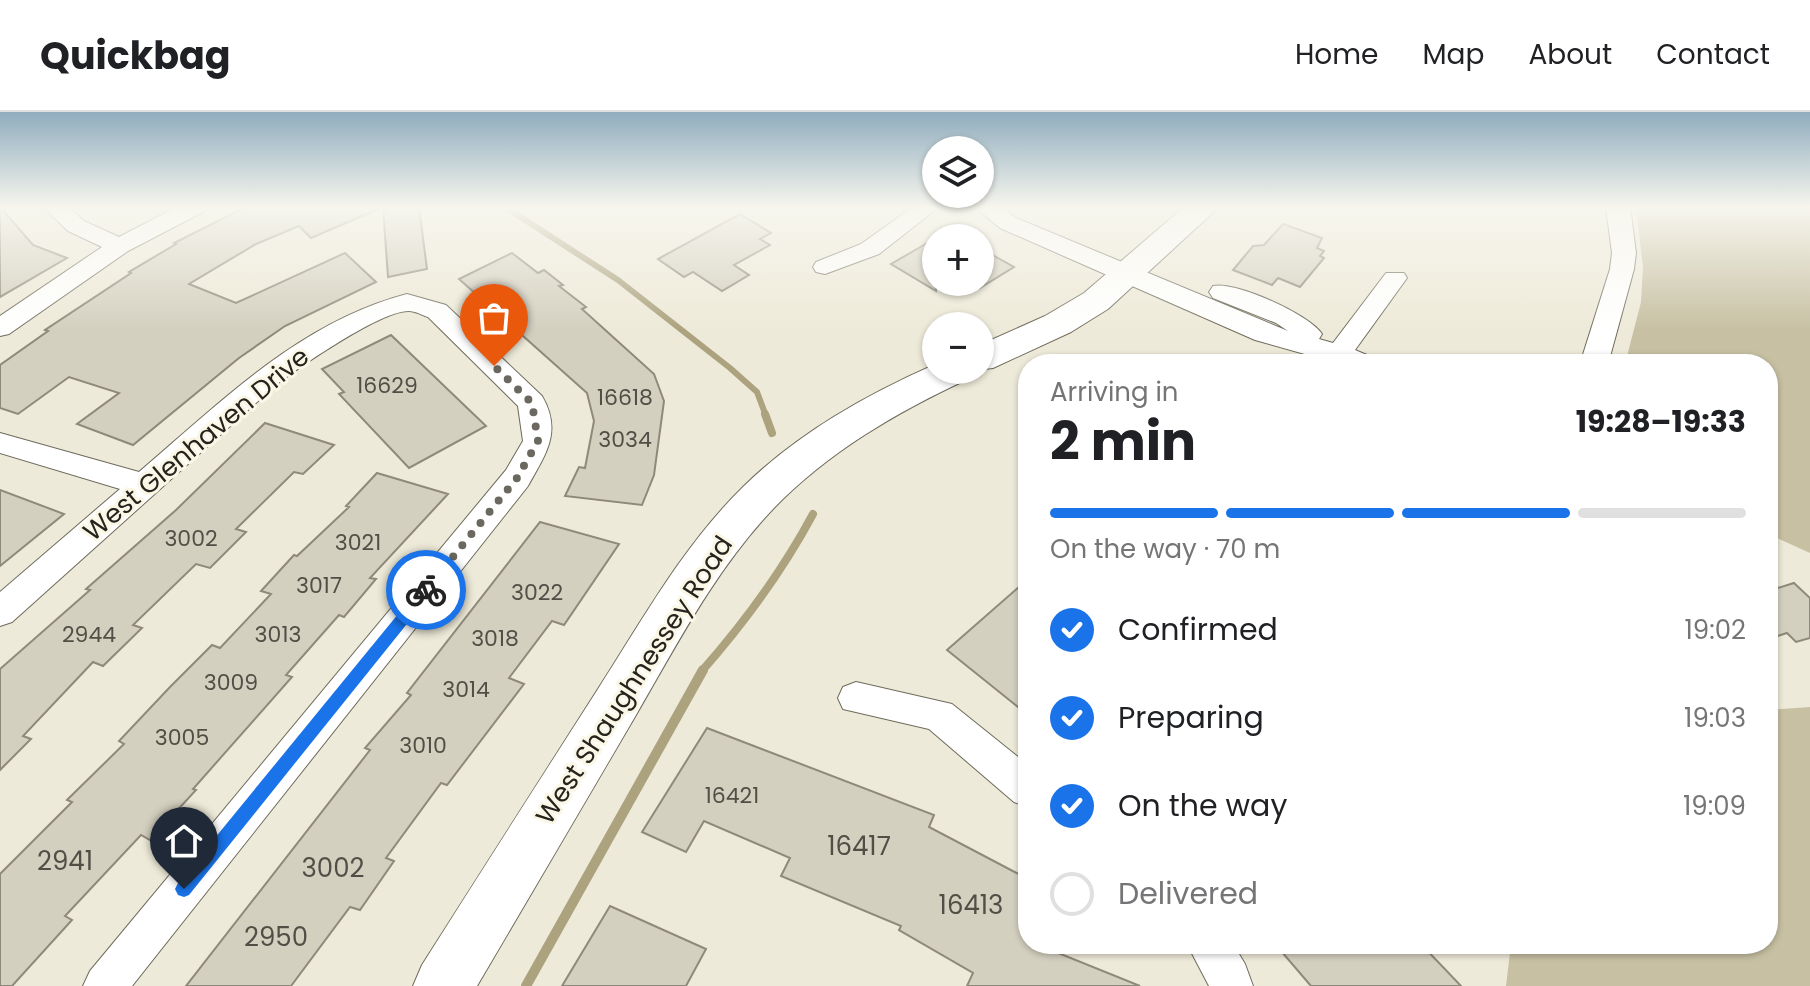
<!DOCTYPE html>
<html lang="en">
<head>
<meta charset="utf-8">
<style>
  :root { --surface:#fff; --page:#f2f2f2; --text:#202124; --muted:#757577; --line:#e0e0e0; --accent:#1a73e8 }
  body { margin:0; font-family:Poppins,sans-serif; background:var(--page); color:var(--text); height:100vh; display:flex; flex-direction:column; font-size:30px; white-space:nowrap }
  * { box-sizing:border-box; margin:0 }
  p { font-size:26px; color:var(--muted) }
  .icon { flex:none; width:44px; height:44px; fill:none; stroke:currentColor; stroke-width:2; stroke-linecap:round; stroke-linejoin:round }
  .map { position:relative; flex:1; overflow:hidden }
  .sheet { position:absolute; left:1018px; top:242px; width:760px; height:600px; display:flex; flex-direction:column; background:var(--surface); border-radius:32px; box-shadow:0 2px 6px #0004 }
  .sheet>* { flex:none }
  .fabs { position:absolute; left:922px; top:24px; display:grid; gap:16px }
  .fabs a { display:grid; place-items:center; width:72px; height:72px; border-radius:50%; background:var(--surface); box-shadow:0 2px 6px #0004; font-size:40px }
  .pin { position:absolute; display:grid; place-items:center; width:68px; height:68px; color:#fff; margin:-82px -34px; border-radius:50% 50% 50% 0; rotate:-45deg; box-shadow:0 0 8px #0007 }
  .pin .icon { rotate:45deg }
  .courier { position:absolute; display:grid; place-items:center; width:80px; height:80px; margin:-40px; border:6px solid #1a73e8; border-radius:50%; background:#fff; color:#222; box-shadow:0 2px 10px #0007 }
  .summary em { font-style:normal; font-weight:700 }
  .summary div { display:flex; flex-direction:column-reverse }
  .summary { display:flex; align-items:center; justify-content:space-between; height:136px; padding:0 32px }
  h1 { font-size:52px; font-weight:700; line-height:60px }
  .bar { display:grid; grid-template-columns:repeat(4,1fr); gap:12px 8px; align-content:center; height:96px; padding:0 32px }
  .bar i { height:10px; border-radius:6px; background:var(--line) }
  .bar .current { background:var(--accent) }
  .bar p { grid-column:span 4 }
  ol { padding:0 32px; list-style:none }
  li { display:flex; align-items:center; gap:24px; height:88px }
  li p { margin-inline-start:auto }
  li .icon { padding:8px; border-radius:50%; background:var(--accent); color:#fff; stroke-width:4 }
  li:last-child { color:var(--muted) }
  li i { width:44px; height:44px; border:4px solid var(--line); border-radius:50% }
  header { display:flex; align-items:center; gap:48px; box-sizing:border-box; height:112px; padding:0 40px; background:var(--surface); border-bottom:2px solid var(--line) }
  header strong { font-size:38px }
  nav { display:flex; gap:44px; margin-inline-start:auto; font-size:28px }
  .map>svg:first-child { display:block }
  .green { fill:#c7c0a3 }
  .lines { fill:none; stroke-linecap:round; stroke-linejoin:round }
  .stream-far2 { stroke:#aca27e; stroke-width:6 }
  .stream-far1 { stroke:#aca27e; stroke-width:8 }
  .stream { stroke:#aca27e; stroke-width:10 }
  .building { fill:#d4d0c0; stroke:#8e8a7b; stroke-width:2 }
  .street-casing { stroke:#6f6b5c; stroke-width:2 }
  .secondary-casing { stroke:#6f6b5c; stroke-width:2 }
  .street { fill:#fff; fill-rule:evenodd }
  .secondary { fill:#fff; fill-rule:evenodd }
  .route { fill:#1a73e8 }
  .done { stroke:#6b695f; stroke-width:8; stroke-dasharray:0 14.4 }
  .labels { text-anchor:middle; stroke-width:6; stroke-linejoin:round; paint-order:stroke }
  .number-label { font-size:22px; fill:#514e46 }
  .street-label { font-size:26px; fill:#25231d; stroke:#fbf7e6 }
  .near-number-label { font-size:26px; fill:#514e46 }
</style>
</head>
<body>
<header>
<strong>Quickbag</strong>
<nav><a>Home</a><a>Map</a><a>About</a><a>Contact</a></nav>
</header>
<div class="map">
<svg width="1810" height="874" viewBox="0 0 1810 874">
  <rect width="100%" height="100%" fill="#eeead9"/>
  <g class="green">
    <polygon points="1636,95 1810,95 1810,441 1768,422 1768,252 1625,252 1641,190 1643,155"/>
    <polygon points="1810,595 1810,874 1506,874 1511,832 1768,832 1768,598"/>
  </g>
  <g class="lines">
    <polyline class="stream-far2" points="505,95 618,168 730,256 757,280 766,304"/>
    <g class="stream-far1">
      <polyline points="765,302 772,321"/>
      <path d="M701,560c44,-50 81,-100 112,-158"/>
    </g>
    <polyline class="stream" points="526,874 703,558"/>
  </g>
  <g class="building">
    <polygon points="0,95 33,133 67,146 0,185"/>
    <polygon points="246,95 383,95 311,126 299,114 256,132 189,172 236,191 345,141 376,170 285,214 239,246 133,333 77,312 119,281 69,265 18,302 0,296 0,253 48,219 45,218 131,161 129,160 176,132 174,131"/>
    <polygon points="383,95 419,95 427,157 388,165"/>
    <polygon points="740,102 771,121 760,127 770,133 734,153 749,163 722,179 693,160 684,165 658,147"/>
    <polygon points="1283,112 1322,126 1317,136 1324,139 1320,144 1324,146 1300,175 1278,166 1272,173 1233,158 1253,134 1264,133"/>
    <polygon points="936,126 936,179 891,152"/>
    <polygon points="980,136 1014,155 980,176"/>
    <polygon points="512,141 538,161 544,158 563,173 559,174 586,195 582,197 654,262 664,289 654,363 642,393 565,384 579,355 585,356 594,309 587,281 459,167"/>
    <polygon points="391,223 486,314 409,356 339,282 344,280 322,257"/>
    <polygon points="265,311 334,333 303,362 294,360 236,417 246,420 210,456 196,452 133,513 142,516 103,554 93,550 23,624 31,627 0,658 0,557 90,478 86,477 176,398"/>
    <polygon points="377,361 448,382 370,466 376,467 344,505 339,503 286,563 292,565 193,677 196,678 150,728 141,723 65,804 72,808 12,874 0,874 0,762 72,690 67,688 124,632 119,629 170,575 212,533 220,536 271,482 261,479 294,443 297,444 349,395 346,394"/>
    <polygon points="0,378 64,402 0,454"/>
    <polygon points="540,410 619,432 564,513 552,509 509,566 524,572 447,673 441,671 386,746 394,749 360,798 350,795 291,874 186,874 370,638 365,636 411,583 407,581"/>
    <polygon points="1028,467 1028,603 947,538"/>
    <polygon points="1794,471 1810,486 1810,526 1796,530 1787,521 1768,527 1768,479"/>
    <polygon points="707,616 934,703 929,715 1028,767 1028,832 1036,832 1140,874 967,874 973,861 899,818 901,814 781,764 790,746 704,709 686,740 642,720"/>
    <polygon points="610,794 706,837 686,874 562,874"/>
    <polygon points="1275,832 1421,832 1461,874 1311,874"/>
  </g>
  <g class="lines">
    <defs>
      <g id="street">
        <polygon points="43,95 68,95 84,109 119,125 177,95 206,95 203,100 128,139 9,222 0,224 0,204 102,135 68,119"/>
        <polygon points="913,95 939,95 879,142 825,162 816,160 813,155 816,150 861,132"/>
        <path d="M975,95h26l15,11 272,113 -12,-8 -63,-25 -4,-6 4,-6c22,-5 96,28 109,48l-3,5 14,4 53,-70h18l3,5 -52,72 19,8 4,6h-38l-85,-24 -255,-112z"/>
        <polygon points="1606,95 1630,95 1636,141 1634,157 1608,252 1580,252 1610,157 1612,141"/>
        <path d="M407,182l39,11 96,91c21,36 3,59 -14,90l-396,500h-49l7,-15 416,-501 17,-29 -5,-35 -90,-89c-6,-2 -13,-6 -19,-6 -27,-1 -110,56 -133,74l-264,237 -12,4v-34l120,-103 -120,-36v-20l139,39c82,-70 161,-150 268,-178z"/>
        <polygon points="856,570 952,592 1028,653 1028,695 1014,690 929,617 843,597 838,586 843,575"/>
        <polygon points="1187,832 1233,832 1245,852 1253,874 1209,874"/>
      </g>
      <g id="secondary">
        <polygon points="1184,95 1219,95 1108,197 1071,220 993,256 975,258 980,258 980,233 1045,204 1084,181"/>
        <path d="M936,252v6h38l-6,9c-71,33 -140,73 -195,130 -57,60 -96,135 -137,206 -53,91 -106,181 -159,271h-64l9,-21c58,-92 117,-184 176,-276 45,-70 85,-143 145,-202 55,-54 123,-92 193,-123z"/>
      </g>
    </defs>
    <use href="#street" class="street-casing"/>
    <use href="#secondary" class="secondary-casing"/>
    <use href="#street" class="street"/>
    <use href="#secondary" class="secondary"/>
  </g>
  <linearGradient id="sky" x2="0" y2="1"><stop stop-color="#90adbe"/><stop offset="0.44" stop-color="#f7f6ee"/><stop offset="1" stop-color="#f7f6ee" stop-opacity="0"/></linearGradient>
  <rect width="1810" height="218" fill="url(#sky)"/>
  <polygon class="route" points="426,472 431,474 431,482 189,783 184,785 178,783 175,777 178,771 421,474"/>
  <g class="lines">
    <polyline class="done" points="426,478 517,366 538,329 532,291 494,254"/>
  </g>
  <g class="labels">
    <g class="number-label">
      <text x="387" y="281">16629</text>
      <text x="625" y="293">16618</text>
      <text x="625" y="335">3034</text>
      <text x="191" y="434">3002</text>
      <text x="358" y="438">3021</text>
      <text x="319" y="481">3017</text>
      <text x="537" y="488">3022</text>
      <text x="89" y="530">2944</text>
      <text x="278" y="530">3013</text>
      <text x="495" y="534">3018</text>
      <text x="231" y="578">3009</text>
      <text x="466" y="585">3014</text>
      <text x="182" y="633">3005</text>
      <text x="423" y="641">3010</text>
      <text x="732" y="691">16421</text>
    </g>
    <g class="street-label">
      <text transform="translate(196 332) rotate(-40)" y="9">West Glenhaven Drive</text>
      <text transform="translate(634 568) rotate(-57)" y="9">West Shaughnessey Road</text>
    </g>
    <g class="near-number-label">
      <text x="859" y="743">16417</text>
      <text x="65" y="758">2941</text>
      <text x="333" y="765">3002</text>
      <text x="971" y="802">16413</text>
      <text x="276" y="834">2950</text>
    </g>
  </g>
</svg>
<div class="fabs">
<a><svg class="icon" aria-label="layers" viewBox="0 0 24 24"><path d="M12 4l9 5-9 5-9-5zM3 14l9 5 9-5"/></svg></a>
<a>+</a>
<a>−</a>
</div>
<div class="pin" style="left:494px;top:254px;background:#ea580c"><svg class="icon" aria-label="bag" viewBox="0 0 24 24"><path d="M5 8h14l-1 12H6zM9 8a3 3 0 0 1 6 0"/></svg></div>
<div class="pin" style="left:184px;top:777px;background:#1f2937"><svg class="icon" aria-label="home" viewBox="0 0 24 24"><path d="M3 11l9-7 9 7M6 9v11h12V9"/></svg></div>
<div class="courier" style="left:426px;top:478px"><svg class="icon" aria-label="bike" viewBox="0 0 24 24"><circle cx="6" cy="16" r="4"/><circle cx="18" cy="16" r="4"/><path d="M6 16l4-8h5l3 8M10 8l3 8H6M13 5h3"/></svg></div>
<section class="sheet">
<div class="summary"><div><h1>2 min</h1><p>Arriving in</p></div><em>19:28–19:33</em></div>
<div class="bar"><i class="current"></i><i class="current"></i><i class="current"></i><i></i><p>On the way · 70 m</p></div>
<ol>
<li><svg class="icon" aria-label="check" viewBox="0 0 24 24"><path d="M5 12l5 5 9-10"/></svg>Confirmed<p>19:02</p></li>
<li><svg class="icon" aria-label="check" viewBox="0 0 24 24"><path d="M5 12l5 5 9-10"/></svg>Preparing<p>19:03</p></li>
<li><svg class="icon" aria-label="check" viewBox="0 0 24 24"><path d="M5 12l5 5 9-10"/></svg>On the way<p>19:09</p></li>
<li><i></i>Delivered</li>
</ol>
</section>
</div>
</body>
</html>
